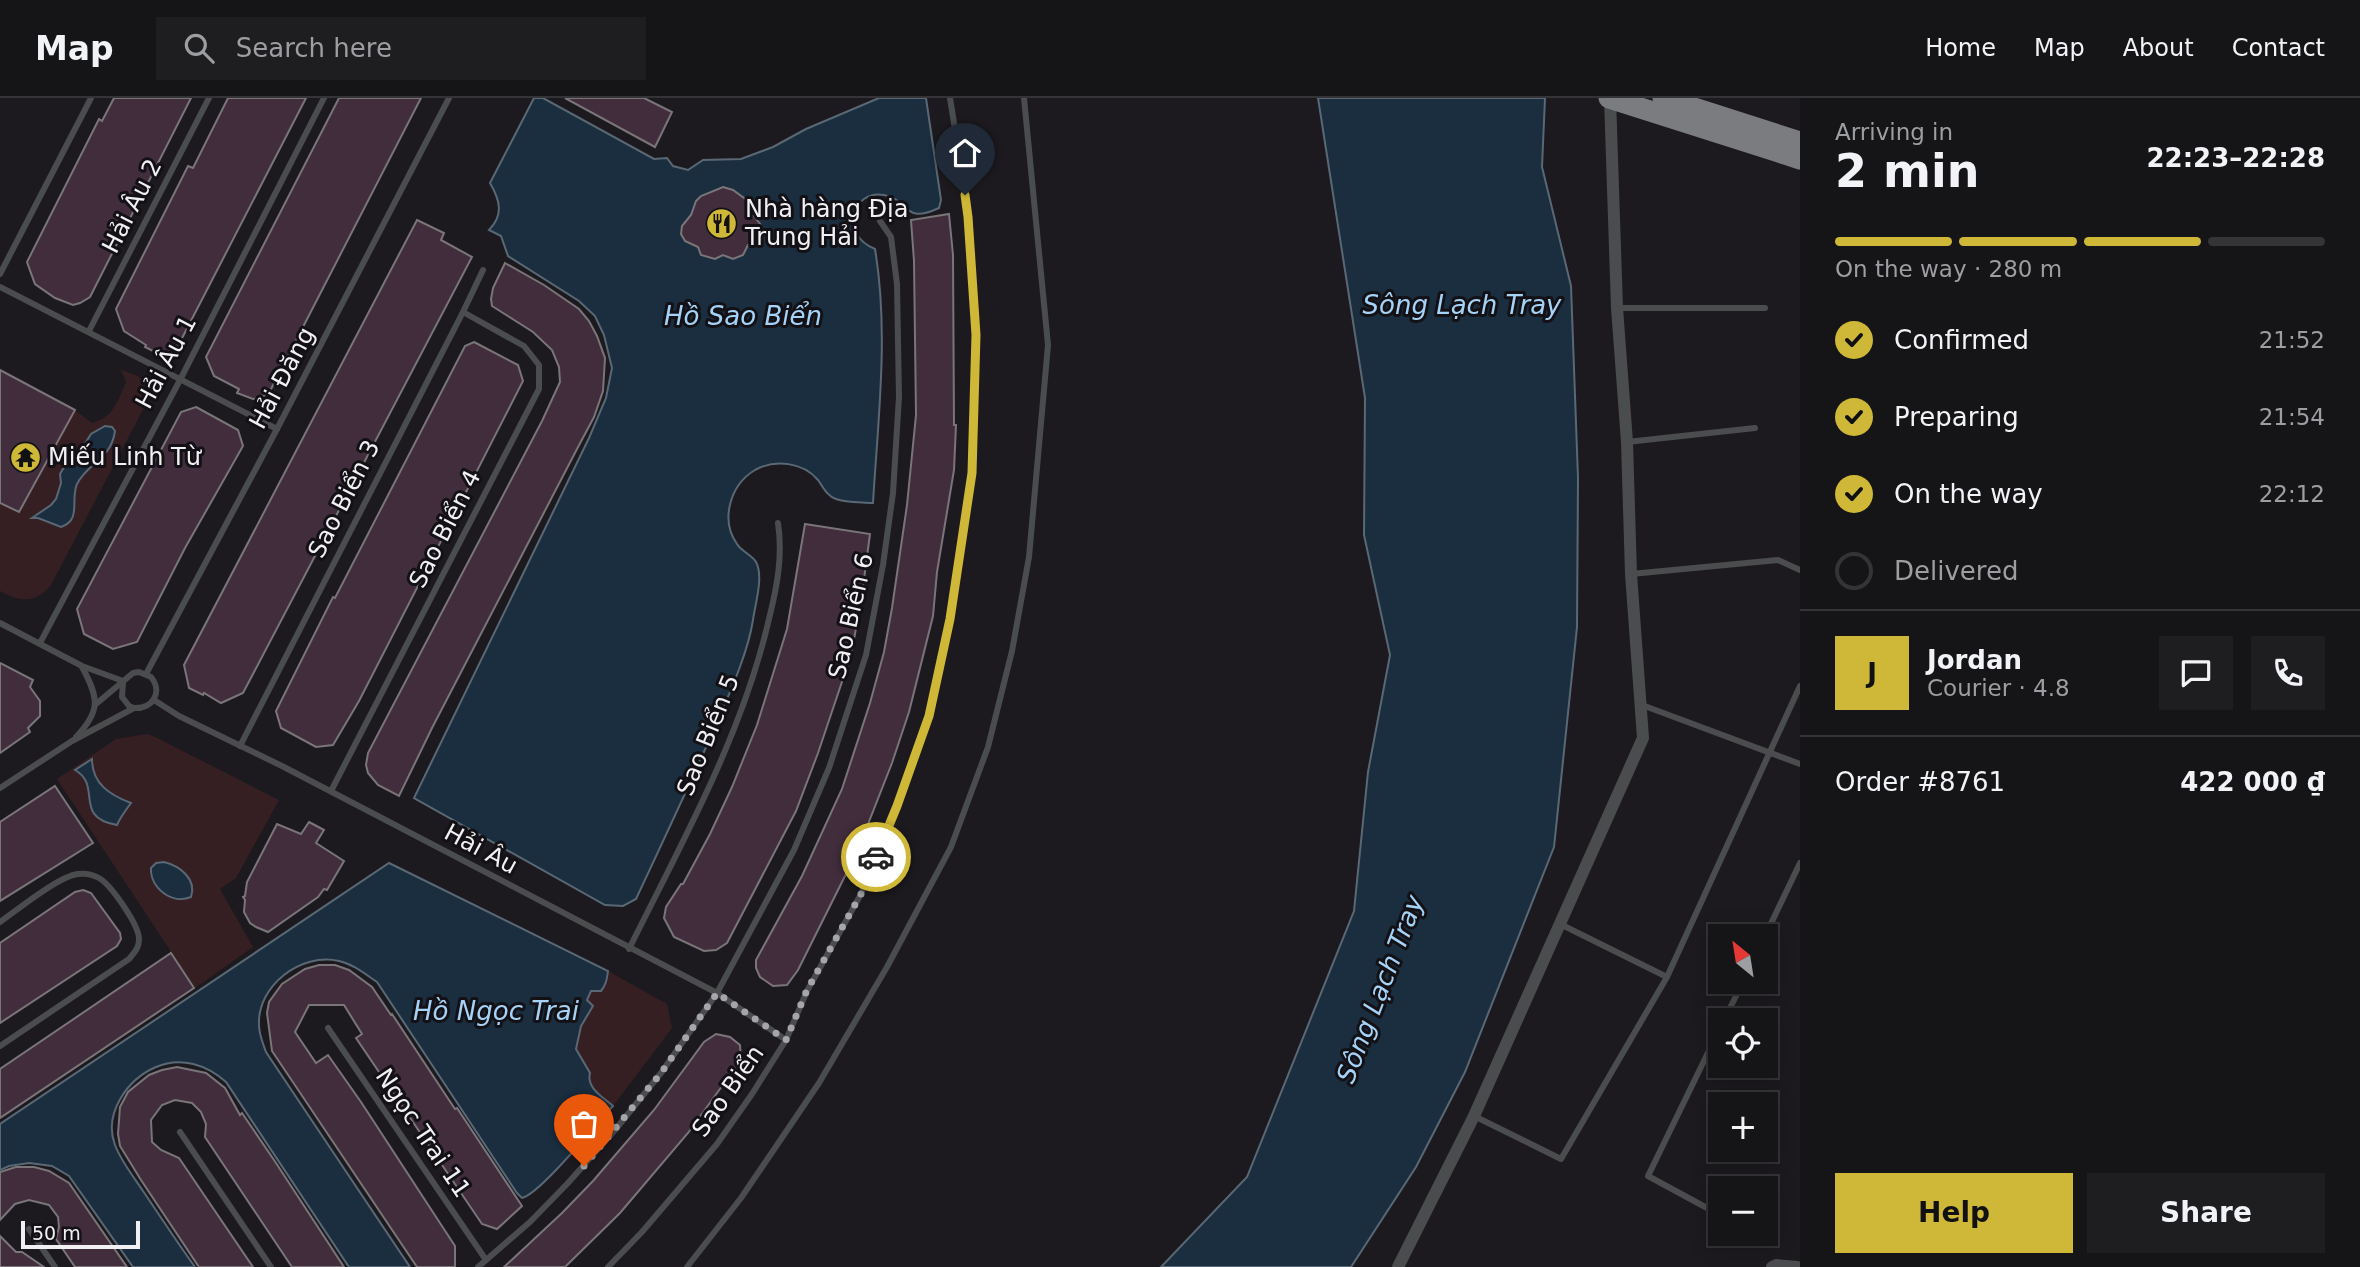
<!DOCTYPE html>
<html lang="en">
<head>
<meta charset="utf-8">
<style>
  :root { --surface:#151416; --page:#1e1d1f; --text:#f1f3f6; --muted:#9d9ea1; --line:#343335; --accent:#cfb837 }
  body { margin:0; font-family:"DejaVu Sans",sans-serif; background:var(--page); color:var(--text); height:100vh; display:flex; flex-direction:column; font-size:26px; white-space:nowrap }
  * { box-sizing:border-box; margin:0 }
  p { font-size:23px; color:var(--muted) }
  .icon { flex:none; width:38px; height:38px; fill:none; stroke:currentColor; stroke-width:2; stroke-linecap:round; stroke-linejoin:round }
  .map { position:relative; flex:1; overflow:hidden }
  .details { display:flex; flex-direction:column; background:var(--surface); width:560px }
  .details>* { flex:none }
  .needle { width:46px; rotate:330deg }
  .tools { position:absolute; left:1708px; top:826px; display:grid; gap:14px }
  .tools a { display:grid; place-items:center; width:70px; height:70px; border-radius:0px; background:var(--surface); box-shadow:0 4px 18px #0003,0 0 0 2px var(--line); font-size:35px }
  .scale { position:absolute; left:21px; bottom:18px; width:119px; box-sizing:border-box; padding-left:7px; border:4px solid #f1f0f3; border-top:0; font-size:19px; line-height:24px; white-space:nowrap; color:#f1f0f3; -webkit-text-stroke:5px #131115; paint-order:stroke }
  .pin { position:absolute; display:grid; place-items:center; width:60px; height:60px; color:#fff; margin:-72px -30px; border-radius:50% 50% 50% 0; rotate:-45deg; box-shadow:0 0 7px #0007 }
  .pin .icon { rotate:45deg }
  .courier { position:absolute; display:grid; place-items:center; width:70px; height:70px; margin:-35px; border:5px solid #cfb837; border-radius:50%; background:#fff; color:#222; box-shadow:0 2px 9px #0007 }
  .headline em { font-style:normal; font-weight:700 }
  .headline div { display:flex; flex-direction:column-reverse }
  .headline { display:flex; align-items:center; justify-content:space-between; height:119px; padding:0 35px }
  h1 { font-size:46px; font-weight:700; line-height:52px }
  .bar { display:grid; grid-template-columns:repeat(4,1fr); gap:10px 7px; align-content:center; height:84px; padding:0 35px }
  .bar i { height:9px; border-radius:5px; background:var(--line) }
  .bar .active { background:var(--accent) }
  .bar p { grid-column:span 4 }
  .line { display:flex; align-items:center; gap:18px; padding:0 35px; border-top:2px solid var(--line) }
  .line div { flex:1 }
  .round { display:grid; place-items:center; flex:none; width:74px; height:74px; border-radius:0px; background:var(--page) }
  ol { padding:0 35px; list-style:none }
  li { display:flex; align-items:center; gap:21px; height:77px }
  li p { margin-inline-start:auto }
  li .icon { padding:7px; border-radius:50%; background:var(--accent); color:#111; stroke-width:4 }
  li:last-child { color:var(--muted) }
  li i { width:38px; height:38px; border:4px solid var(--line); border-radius:50% }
  .action { display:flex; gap:14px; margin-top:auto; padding:14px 35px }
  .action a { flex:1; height:80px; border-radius:0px; background:var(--accent); color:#111; font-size:28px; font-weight:700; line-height:80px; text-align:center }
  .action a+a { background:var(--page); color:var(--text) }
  header { display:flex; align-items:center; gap:42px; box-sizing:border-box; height:98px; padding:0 35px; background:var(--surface); border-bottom:2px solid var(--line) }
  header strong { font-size:33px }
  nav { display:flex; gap:38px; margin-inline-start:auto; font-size:24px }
  .search { width:490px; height:63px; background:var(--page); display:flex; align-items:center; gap:18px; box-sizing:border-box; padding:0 24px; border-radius:0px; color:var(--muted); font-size:26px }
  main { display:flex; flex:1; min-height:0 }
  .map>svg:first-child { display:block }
  .green { fill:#361f23 }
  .water { fill:#1a2e3f; stroke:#5a6875; stroke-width:2 }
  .building { fill:#422d3d; stroke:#797578; stroke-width:2 }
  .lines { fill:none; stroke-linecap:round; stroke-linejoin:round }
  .service { stroke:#4b4c4e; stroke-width:6 }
  .minor { stroke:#4b4c4e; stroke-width:12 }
  .primary { stroke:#7b7c80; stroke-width:21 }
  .primary-bridge { stroke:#7b7c80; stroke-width:21 }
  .done { stroke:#a6a5a8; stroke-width:7; stroke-dasharray:0 12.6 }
  .route { stroke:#cfb837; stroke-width:9 }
  .labels { text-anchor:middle; stroke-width:6; stroke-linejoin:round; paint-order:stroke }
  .street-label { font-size:24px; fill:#f1f0f3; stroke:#131115 }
  .poi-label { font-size:24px; fill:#f1f0f3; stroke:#131115; text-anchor:start }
  .water-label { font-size:26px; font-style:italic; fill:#a5d2f7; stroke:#131115 }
</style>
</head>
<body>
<header>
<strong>Map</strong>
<div class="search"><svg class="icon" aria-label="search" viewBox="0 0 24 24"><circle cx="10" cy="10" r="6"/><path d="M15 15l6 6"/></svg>Search here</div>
<nav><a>Home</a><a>Map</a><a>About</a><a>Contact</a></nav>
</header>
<main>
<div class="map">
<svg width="1800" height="1169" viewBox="0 0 1800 1169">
  <rect width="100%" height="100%" fill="#1c1a1e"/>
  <g class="green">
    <path d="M121,272c15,5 30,9 28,28l-98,187c-16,19 -31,17 -51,6v-88l20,9 55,-102 17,13c22,-6 25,-21 34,-41z"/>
    <polygon points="147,636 155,639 279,702 236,780 220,791 253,849 195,890 57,681 116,641"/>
    <path d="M608,873l59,33 5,24 -59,78c-10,-9 -27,-18 -23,-33l-14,-24 5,-23 12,-20 -6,-7 4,-8h10c5,-6 6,-12 7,-20z"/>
  </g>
  <g class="water">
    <path d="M534,0h9l111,61 13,-1 6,8 15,4 15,-10 38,-1 32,-12 33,-18 73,-31h47l15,102 -2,8c-37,17 -28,-8 -55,-13 -31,-6 -46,39 -9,54 14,83 3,170 -2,254 -11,-1 -27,0 -37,-4 -9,-3 -13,-12 -18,-19 -15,-18 -43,-21 -63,-10 -25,15 -35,50 -18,74 4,7 15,11 19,18 8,15 -1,42 -3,58 -5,32 -22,70 -35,100 -26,60 -54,119 -82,179l-13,7 -18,-1 -191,-107 175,-360 17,-40 6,-30 -8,-33 -9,-19 -16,-15 -71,-45 -7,-20 -12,-6c15,-15 11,-30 1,-47z"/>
    <polygon points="1318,0 1545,0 1542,69 1571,188 1578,380 1577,529 1554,749 1465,974 1416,1069 1351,1169 1161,1169 1247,1079 1354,813 1368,674 1390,557 1364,437 1365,300"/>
    <path d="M105,328l7,1 3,4c-4,29 -27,31 -38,53 -7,16 5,36 -16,43l-23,-9h-6l19,-13 5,-6 5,-16 -1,-9 7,-12 12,-9 12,-19z"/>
    <path d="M92,661c0,25 18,36 39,44 -3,4 -12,17 -14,22 -45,-8 -14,-39 -42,-55z"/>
    <path d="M164,764c16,4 33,17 27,35 -19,8 -41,-9 -40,-29l5,-5z"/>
    <path d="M389,765l219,108c-1,8 -2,14 -7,20h-10l-4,9 6,6 -12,20 -5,23 14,24c-4,15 13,24 23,33 -16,17 -73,88 -91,92l-5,-5 -140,-211c-12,-8 -24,-18 -38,-21 -38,-9 -82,25 -80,64 0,10 4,18 7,27l144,215h-61l-123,-185c-19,-17 -45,-26 -70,-15 -28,12 -53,46 -41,78 6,16 18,31 28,46 17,25 34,51 52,76h-62l-64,-91 -17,-10 -23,-3 -20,3 -9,4v-46z"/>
  </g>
  <g class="building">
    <polygon points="114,0 191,0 90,199 80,205 73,207 55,200 35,186 27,164 99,21 102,23"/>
    <polygon points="228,0 306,0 179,246 170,253 159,256 145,249 146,247 124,233 116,211 188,68 193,70"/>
    <polygon points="339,0 421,0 270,293 261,300 253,301 237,295 239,291 214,278 206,259"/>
    <polygon points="565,0 644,0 672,14 655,49"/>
    <polygon points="723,89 733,92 748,103 753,117 761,127 761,134 754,146 748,147 743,157 733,161 723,157 715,161 701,157 698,149 685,143 681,136 682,128 691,117 696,103 701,98"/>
    <polygon points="949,116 953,157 954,327 956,327 954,372 937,474 933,518 909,614 892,665 857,754 798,872 787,887 773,888 760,879 756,870 756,862 802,778 842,691 870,605 884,554 892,510 907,407 916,317 914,163 911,122"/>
    <polygon points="417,122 444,135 441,142 472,159 243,595 221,605 204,595 203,597 189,590 184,567"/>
    <polygon points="505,165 544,187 579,211 589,223 597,238 605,260 603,293 594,319 577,351 432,630 399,698 378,687 368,675 366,667 368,655 542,323 560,284 559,269 552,252 533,234 492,208 491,201 493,190"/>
    <polygon points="474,244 518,267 523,283 359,603 333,647 316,649 281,630 276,613 333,499 335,500 465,248"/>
    <polygon points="0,272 75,312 19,414 0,405"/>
    <polygon points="196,309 238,332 243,348 185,450 137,544 113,551 84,536 77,511 181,314"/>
    <polygon points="805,426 870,436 861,504 851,557 818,655 796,713 727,845 716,852 704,853 674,839 664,820 666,809 681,786 683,786 710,736 732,689 757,627 787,531"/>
    <polygon points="0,565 33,582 30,589 40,603 40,618 28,630 30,634 0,655"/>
    <polygon points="55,688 93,745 0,803 0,724"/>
    <polygon points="309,724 324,732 316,745 344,763 327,792 324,791 318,799 268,834 256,829 250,825 244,814 245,802 243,799 245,798 247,784 277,726 301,736"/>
    <polygon points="83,792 91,795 120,835 121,841 117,848 0,925 0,845 75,794"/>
    <polygon points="171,855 194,890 0,1020 0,971"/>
    <polygon points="319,867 335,867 349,872 372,889 391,917 392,916 455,1011 457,1010 522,1108 497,1131 482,1126 356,940 362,936 344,907 309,907 295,934 316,965 328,957 361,1004 455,1148 455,1169 417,1169 272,953 267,915 269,904 282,886 305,871"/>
    <polygon points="716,936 730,939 740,947 741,962 688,1035 620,1115 565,1169 504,1169 562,1115 593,1083 654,1012 704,944"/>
    <polygon points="177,969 206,975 225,990 240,1017 242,1015 274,1062 344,1169 292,1169 205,1039 206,1026 201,1014 192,1005 175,1002 162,1007 151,1022 152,1044 161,1052 179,1060 253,1169 199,1169 141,1082 120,1048 118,1036 120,1009 128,994 149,977 162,972"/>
    <polygon points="16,1069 34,1069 49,1073 69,1085 127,1169 75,1169 56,1141 59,1129 58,1119 49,1107 29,1102 15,1106 0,1122 0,1074"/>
    <polygon points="0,1138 16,1154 22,1154 44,1169 0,1169"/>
  </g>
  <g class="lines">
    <g class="service">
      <polyline points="0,176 91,0"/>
      <polyline points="0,189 277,331"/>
      <polyline points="1617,210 1765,210"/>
      <polyline points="89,233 209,0"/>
      <polyline points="1627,344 1755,330"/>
      <polyline points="1631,476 1778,462 1800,472"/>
      <polyline points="0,525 82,568 123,583"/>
      <polyline points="40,545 180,282 324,0"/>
      <polyline points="146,576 277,331 449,0"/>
      <polyline points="123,584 122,599 129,608 134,610"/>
      <polyline points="154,602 179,618 282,668 717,895 786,942"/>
      <polyline points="1642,607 1800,666"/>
      <path d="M76,639c25,-26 23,-39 6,-70"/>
      <polyline points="240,648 463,214 483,172"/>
      <path d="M0,690l72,-47 62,-33c19,1 29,-16 17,-31l-12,-5 -6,1 -37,31"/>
      <polyline points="331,693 539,291 539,267 524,248 463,214"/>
      <path d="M0,824c17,-12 59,-46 78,-48 8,-1 14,0 21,4 12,7 41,48 40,62 0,8 -5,13 -10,19l-129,87"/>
      <polyline points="1560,826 1667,879"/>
      <polyline points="1765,838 1800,765"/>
      <path d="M629,851c53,-107 113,-213 140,-330 8,-32 14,-63 9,-96"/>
      <polyline points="1724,922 1743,884"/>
      <polyline points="328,930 486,1162"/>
      <polyline points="1720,930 1648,1078 1720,1117"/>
      <polyline points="1474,1018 1561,1061 1667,879 1800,588"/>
      <polyline points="180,1034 271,1169"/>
      <polyline points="29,1131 55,1169"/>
      <polyline points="478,1169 530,1124 568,1085 615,1032 661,975 717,895 794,752 829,670 866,557 883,467 893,395 899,299 897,186 891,139 880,123"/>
      <polyline points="608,1169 642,1134 717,1046 752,996 786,942 807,893 861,796 897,708 929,618 950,521 972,375 976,237 969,119 950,0"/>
      <polyline points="687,1169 741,1100 819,985 887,869 951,749 988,649 1012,553 1029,459 1048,247 1024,0"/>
    </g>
    <g class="minor">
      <polyline points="1398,1169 1474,1018 1643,640 1631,476 1627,344 1617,210 1610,0"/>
      <polyline points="1772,1169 1776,1167 1797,1169"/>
    </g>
    <g class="primary">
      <polyline points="1663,0 1800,44"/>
      <polyline points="1782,55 1800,61"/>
    </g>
    <polyline class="primary-bridge" points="1609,0 1782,55"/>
  </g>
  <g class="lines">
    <polyline class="done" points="584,1068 661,975 717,895 786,942 807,892 861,796 876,759"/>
    <polyline class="route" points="876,759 897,708 929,618 950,521 972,375 976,237 968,119 965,97"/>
  </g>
  <defs>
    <symbol id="restaurant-disc" viewBox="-11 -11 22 22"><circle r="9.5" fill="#cfb837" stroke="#131115"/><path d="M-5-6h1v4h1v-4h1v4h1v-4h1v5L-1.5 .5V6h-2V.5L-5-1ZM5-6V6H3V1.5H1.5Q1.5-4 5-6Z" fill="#111"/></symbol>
    <symbol id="temple-disc" viewBox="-11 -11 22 22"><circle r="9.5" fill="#cfb837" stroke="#131115"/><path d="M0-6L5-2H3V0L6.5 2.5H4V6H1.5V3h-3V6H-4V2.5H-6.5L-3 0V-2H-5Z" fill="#111"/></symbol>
  </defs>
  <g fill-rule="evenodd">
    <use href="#restaurant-disc" x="704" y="108" width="35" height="35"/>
    <use href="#temple-disc" x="8" y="342" width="35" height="35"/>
  </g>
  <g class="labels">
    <g class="street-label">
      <text transform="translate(132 108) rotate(-63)" y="8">Hải Âu 2</text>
      <text transform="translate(166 264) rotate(-62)" y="8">Hải Âu 1</text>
      <text transform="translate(282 280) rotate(-62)" y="8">Hải Đăng</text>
      <text transform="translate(344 401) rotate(-63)" y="8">Sao Biển 3</text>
      <text transform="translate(445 431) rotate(-63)" y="8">Sao Biển 4</text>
      <text transform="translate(851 518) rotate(-77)" y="8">Sao Biển 6</text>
      <text transform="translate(708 637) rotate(-68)" y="8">Sao Biển 5</text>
      <text transform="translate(481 751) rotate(28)" y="8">Hải Âu</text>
      <text transform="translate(728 993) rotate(-55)" y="8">Sao Biển</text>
      <text transform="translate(423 1035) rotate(56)" y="8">Ngọc Trai 11</text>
    </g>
    <g class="poi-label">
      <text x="745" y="119">Nhà hàng Địa<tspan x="745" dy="28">Trung Hải</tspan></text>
      <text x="48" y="367">Miếu Linh Từ</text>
    </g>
    <g class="water-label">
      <text x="1462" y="216">Sông Lạch Tray</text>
      <text x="743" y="227">Hồ Sao Biển</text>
      <text transform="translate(1380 891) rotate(-69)" y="9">Sông Lạch Tray</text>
      <text x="496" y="922">Hồ Ngọc Trai</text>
    </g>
  </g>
</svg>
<div class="tools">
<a><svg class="needle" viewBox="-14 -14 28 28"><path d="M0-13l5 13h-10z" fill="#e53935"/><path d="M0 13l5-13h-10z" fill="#9d9ea1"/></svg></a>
<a><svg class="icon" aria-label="locate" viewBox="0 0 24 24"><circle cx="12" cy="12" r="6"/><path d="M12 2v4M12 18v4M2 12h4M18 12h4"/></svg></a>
<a>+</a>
<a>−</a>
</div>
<div class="scale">50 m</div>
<div class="pin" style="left:584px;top:1068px;background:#ea580c"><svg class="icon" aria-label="bag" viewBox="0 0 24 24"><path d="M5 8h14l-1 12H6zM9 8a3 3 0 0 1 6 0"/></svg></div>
<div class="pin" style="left:965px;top:97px;background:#1f2937"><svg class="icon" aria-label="home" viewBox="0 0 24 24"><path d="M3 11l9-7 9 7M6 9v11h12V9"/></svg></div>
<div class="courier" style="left:876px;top:759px"><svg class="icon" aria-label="car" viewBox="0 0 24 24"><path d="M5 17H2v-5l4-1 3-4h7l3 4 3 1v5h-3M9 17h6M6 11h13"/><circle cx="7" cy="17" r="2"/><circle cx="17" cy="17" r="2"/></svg></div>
</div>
<section class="details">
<div class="headline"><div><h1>2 min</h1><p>Arriving in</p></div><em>22:23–22:28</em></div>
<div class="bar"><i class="active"></i><i class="active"></i><i class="active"></i><i></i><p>On the way · 280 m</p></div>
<ol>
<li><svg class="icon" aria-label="check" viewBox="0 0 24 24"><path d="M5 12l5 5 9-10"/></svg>Confirmed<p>21:52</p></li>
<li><svg class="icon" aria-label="check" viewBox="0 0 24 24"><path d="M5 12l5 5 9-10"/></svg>Preparing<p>21:54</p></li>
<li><svg class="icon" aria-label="check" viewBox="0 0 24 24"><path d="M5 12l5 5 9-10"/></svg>On the way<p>22:12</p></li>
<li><i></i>Delivered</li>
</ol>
<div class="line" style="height:126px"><b class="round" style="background:var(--accent);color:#111">J</b><div><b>Jordan</b><p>Courier · 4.8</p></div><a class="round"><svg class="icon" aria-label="chat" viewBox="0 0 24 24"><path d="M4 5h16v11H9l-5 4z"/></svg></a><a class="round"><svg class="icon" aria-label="phone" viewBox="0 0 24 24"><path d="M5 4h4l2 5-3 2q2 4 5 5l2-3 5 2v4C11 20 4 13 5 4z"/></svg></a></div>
<div class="line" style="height:91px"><div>Order #8761</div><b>422 000 ₫</b></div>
<div class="action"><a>Help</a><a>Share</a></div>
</section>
</main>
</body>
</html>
